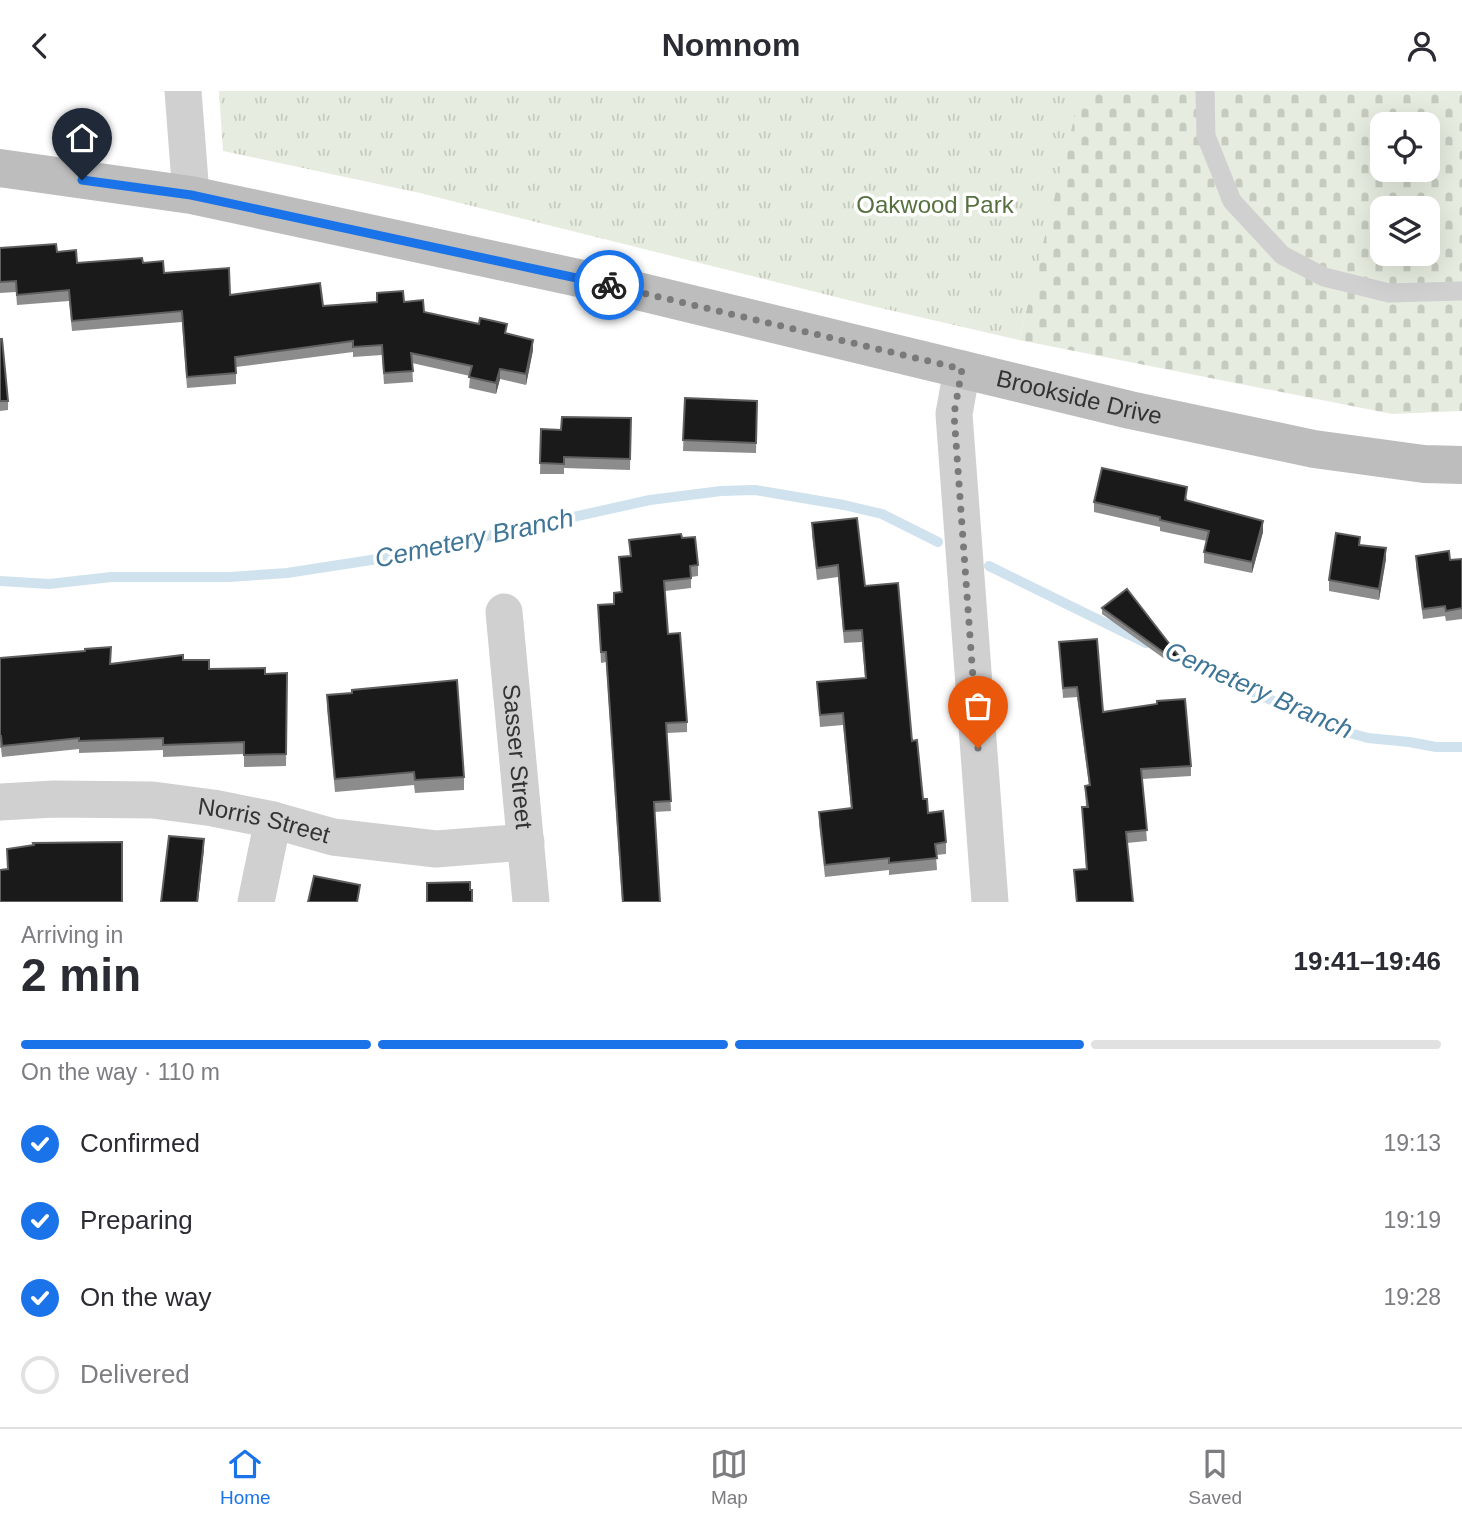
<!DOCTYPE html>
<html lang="en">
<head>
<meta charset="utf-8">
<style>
  :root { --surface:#fff; --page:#f2f2f3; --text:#2b2b33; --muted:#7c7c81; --line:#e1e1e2; --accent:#1a73e8 }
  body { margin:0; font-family:Arial,sans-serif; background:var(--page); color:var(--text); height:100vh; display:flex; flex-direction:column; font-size:26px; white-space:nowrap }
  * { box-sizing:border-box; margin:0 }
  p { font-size:23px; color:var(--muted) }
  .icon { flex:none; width:38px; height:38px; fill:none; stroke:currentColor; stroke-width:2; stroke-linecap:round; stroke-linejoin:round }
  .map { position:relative; height:811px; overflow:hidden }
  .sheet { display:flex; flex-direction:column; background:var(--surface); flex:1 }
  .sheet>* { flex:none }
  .controls { position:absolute; left:1370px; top:21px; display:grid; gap:14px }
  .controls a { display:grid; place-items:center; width:70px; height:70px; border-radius:14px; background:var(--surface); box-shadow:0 7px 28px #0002; font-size:35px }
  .pin { position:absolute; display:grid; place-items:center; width:60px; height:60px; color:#fff; margin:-72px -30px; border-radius:50% 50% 50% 0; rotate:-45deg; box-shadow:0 0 7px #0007 }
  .pin .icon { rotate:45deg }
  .courier { position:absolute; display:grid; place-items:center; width:70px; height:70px; margin:-35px; border:5px solid #1a73e8; border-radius:50%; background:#fff; color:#222; box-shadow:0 2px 9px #0007 }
  .head em { font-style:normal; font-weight:700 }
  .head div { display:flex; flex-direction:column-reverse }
  .head { display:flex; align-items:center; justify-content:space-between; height:119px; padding:0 21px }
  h1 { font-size:46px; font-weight:700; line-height:52px }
  .bar { display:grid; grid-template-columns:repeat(4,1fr); gap:10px 7px; align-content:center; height:84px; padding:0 21px }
  .bar i { height:9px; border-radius:5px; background:var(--line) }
  .bar .active { background:var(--accent) }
  .bar p { grid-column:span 4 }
  ol { padding:0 21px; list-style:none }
  li { display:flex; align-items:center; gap:21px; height:77px }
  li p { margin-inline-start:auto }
  li .icon { padding:7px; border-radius:50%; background:var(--accent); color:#fff; stroke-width:4 }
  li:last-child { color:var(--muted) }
  li i { width:38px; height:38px; border:4px solid var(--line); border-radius:50% }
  header { display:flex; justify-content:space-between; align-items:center; height:91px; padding:0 21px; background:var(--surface); font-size:32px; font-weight:700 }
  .tabs { display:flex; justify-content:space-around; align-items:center; height:98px; border-top:2px solid var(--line); background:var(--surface); font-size:19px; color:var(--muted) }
  .tabs a { display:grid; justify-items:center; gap:4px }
  .tabs .active { color:var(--accent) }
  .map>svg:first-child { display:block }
  .cemetery { fill:url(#cemetery-stones); fill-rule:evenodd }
  .park { fill:url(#park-tufts) }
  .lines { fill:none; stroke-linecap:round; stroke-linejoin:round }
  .stream { stroke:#cfe2ee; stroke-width:10 }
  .lane { stroke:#d0d0d0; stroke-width:19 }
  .street { stroke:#d0d0d0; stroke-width:37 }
  .secondary { stroke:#bdbdbd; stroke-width:38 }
  .wall { fill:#8c8c8c }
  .shaded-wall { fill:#5f5f5f }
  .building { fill:#1a1a1a; stroke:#5f5f5f; stroke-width:2 }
  .done { stroke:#7a7a7a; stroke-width:7; stroke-dasharray:0 12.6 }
  .route { stroke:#1a73e8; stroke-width:9 }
  .labels { text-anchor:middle; stroke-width:7; stroke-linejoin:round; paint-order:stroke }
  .park-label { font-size:24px; fill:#56703f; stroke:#fff }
  .street-label { font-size:24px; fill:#333; stroke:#fff }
  .water-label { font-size:26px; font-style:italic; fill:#3f7597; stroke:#fff }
</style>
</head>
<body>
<header><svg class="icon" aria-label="back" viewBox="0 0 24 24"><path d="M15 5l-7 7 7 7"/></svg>Nomnom<svg class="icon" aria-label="person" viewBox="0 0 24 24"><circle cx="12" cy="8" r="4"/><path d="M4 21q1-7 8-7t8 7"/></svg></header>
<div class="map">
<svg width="1462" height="811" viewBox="0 0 1462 811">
  <defs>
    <pattern id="cemetery-stones" width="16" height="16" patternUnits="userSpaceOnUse" patternTransform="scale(1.75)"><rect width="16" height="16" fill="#e6ecdf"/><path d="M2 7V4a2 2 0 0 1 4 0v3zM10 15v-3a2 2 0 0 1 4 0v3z" fill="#c6cbc0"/></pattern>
    <pattern id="park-tufts" width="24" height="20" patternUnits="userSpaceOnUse" patternTransform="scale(1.75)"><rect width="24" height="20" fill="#e6ecdf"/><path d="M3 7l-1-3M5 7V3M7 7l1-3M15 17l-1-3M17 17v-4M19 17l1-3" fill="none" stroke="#c6cbc0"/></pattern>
  </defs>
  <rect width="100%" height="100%" fill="#fff"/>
  <path class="cemetery" d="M1080,0h382v320l-70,3 -373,-74zM1382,33h46v46h-46zM1382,117h46v46h-46z"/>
  <polygon class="park" points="219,0 1081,0 1019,249 872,215 420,102 223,60"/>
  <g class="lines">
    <g class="stream">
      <polyline points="989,475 1146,552"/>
      <polyline points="0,490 49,493 111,486 229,486 287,482 397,465 650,409 721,400 755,399 844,414 882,423 938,451"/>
      <polyline points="1166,562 1271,609 1305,620 1339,639 1368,647 1409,651 1436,656 1462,656"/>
    </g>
    <polyline class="lane" points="1205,0 1206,45 1232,110 1282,164 1324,186 1389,202 1462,200"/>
    <g class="street">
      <polyline points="183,0 191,104"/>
      <polyline points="962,278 954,323 990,811"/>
      <path id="s1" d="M504,521l27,290"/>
      <path id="s2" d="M0,711l54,-3 99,1 60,8 60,12 60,17 103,12 90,-7"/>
      <polyline points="256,811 273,729"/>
    </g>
    <path class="secondary" id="s3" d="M0,77l191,27 434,93 505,122 184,39 110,15 38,1"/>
  </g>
  <g class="wall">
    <polygon points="0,157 57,161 77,172 143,172 164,182 230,204 323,215 377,211 377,202 404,211 424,221 507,243 533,259 526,294 500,288 496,303 469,297 470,285 412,272 413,291 384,293 382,264 353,266 353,261 236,276 236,293 187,297 182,231 72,240 69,210 17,214 16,201 0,202"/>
    <polygon points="0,248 8,310 8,319 0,320"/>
    <polygon points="685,307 757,310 756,362 683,360"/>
    <polygon points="631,327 630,379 564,377 564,383 540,383 541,338 561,339"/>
    <polygon points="1187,407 1187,410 1263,441 1252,482 1204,472 1204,461 1207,450 1160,440 1160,436 1094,421 1094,411"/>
    <polygon points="812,432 865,495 912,650 923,708 928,722 946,751 946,763 936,764 937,779 889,784 889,779 825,786 819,733 819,721 851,717 843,634 820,636 817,591 865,587 862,551 844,552 838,486 817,489 812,444"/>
    <polygon points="682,447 698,474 698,485 691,486 691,497 665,500 668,543 687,631 687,641 667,642 671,720 654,721 660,811 622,811 606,571 601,572 598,514 614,513 621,501 619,466 630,465 629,449"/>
    <polygon points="1360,454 1386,468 1379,509 1329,500 1329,489"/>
    <polygon points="1416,465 1450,469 1462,468 1462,528 1446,530 1445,525 1423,528 1416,475"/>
    <polygon points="1102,517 1178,569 1173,574 1102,523"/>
    <polygon points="1059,551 1103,621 1191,675 1191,685 1142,688 1147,750 1127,752 1133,811 1076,811 1074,779 1086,778 1082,716 1086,716 1085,695 1089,694 1077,606 1063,607"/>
    <polygon points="0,567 111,573 183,569 209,578 265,583 287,582 286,675 244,676 244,663 163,666 163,659 79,662 79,658 2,666 1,657 0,657"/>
    <polygon points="327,604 464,686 464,699 415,702 414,694 335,701 327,617"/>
  </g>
  <g class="shaded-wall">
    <polygon points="533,249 533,259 526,294 526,283"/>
    <polygon points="500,278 500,288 496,303 496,292"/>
    <polygon points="1263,430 1263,441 1252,482 1252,471"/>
    <polygon points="1386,457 1386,468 1379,509 1379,498"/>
    <polygon points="1178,564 1178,569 1173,574 1173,568"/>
    <polygon points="204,748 204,759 198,811 197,811"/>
  </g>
  <g class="building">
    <polygon points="56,153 57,161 76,159 77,172 142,167 143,172 163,170 164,182 229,177 230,204 320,192 323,215 377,211 377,202 403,200 404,211 423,209 424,221 479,233 480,227 507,233 505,242 533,249 526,283 500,278 496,292 469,286 472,275 411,262 413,280 384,282 382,254 353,256 353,250 235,266 236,282 187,286 182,220 72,230 69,199 17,204 16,190 0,191 0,157"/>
    <polygon points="0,248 2,248 8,310 0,310"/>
    <polygon points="685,307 757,310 756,352 683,349"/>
    <polygon points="562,326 631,327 630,368 564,366 564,373 540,372 541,338 561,339"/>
    <polygon points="1102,377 1187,396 1185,409 1263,430 1252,471 1204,461 1209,440 1160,429 1160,426 1094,411"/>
    <polygon points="857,427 865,495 898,492 912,650 917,649 923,708 927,708 928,722 943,720 946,751 935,753 937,767 889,772 889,767 825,774 819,721 852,717 843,622 820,624 817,591 866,587 862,539 844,540 838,474 817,477 812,432"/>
    <polygon points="1336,442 1360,446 1359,454 1386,457 1379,498 1329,489"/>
    <polygon points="681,443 682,447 695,446 698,474 690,475 691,487 664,490 668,543 680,542 687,631 666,632 671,710 654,711 660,811 623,811 606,561 601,561 598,514 614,513 614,502 622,501 619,466 631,465 629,449"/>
    <polygon points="1449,460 1450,469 1462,468 1462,517 1446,520 1445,515 1423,518 1416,465"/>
    <polygon points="1127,498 1178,564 1173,568 1102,517"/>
    <polygon points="1097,548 1103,621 1157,613 1157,610 1185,608 1191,675 1141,678 1147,739 1126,741 1133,811 1077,811 1074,779 1087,778 1082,716 1088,716 1085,695 1090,694 1077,596 1063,597 1059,551"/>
    <polygon points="111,556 110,573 183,564 183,569 209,569 209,578 265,577 265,583 287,582 286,663 244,664 244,651 163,654 163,647 79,650 79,647 2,655 1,645 0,645 0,567 85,560 85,558"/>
    <polygon points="457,589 464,686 415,689 414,681 335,688 327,604 352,602 352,599"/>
    <polygon points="169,745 204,748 197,811 161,811"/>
    <polygon points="122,751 122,811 0,811 0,779 8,778 7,758 34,754 33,752"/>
    <polygon points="314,785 360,794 357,811 308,811"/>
    <polygon points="470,791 470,799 472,799 472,811 427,811 427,792"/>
  </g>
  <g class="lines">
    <polyline class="done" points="609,194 962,278 954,323 978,657"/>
    <polyline class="route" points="82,89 191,104 609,194"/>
  </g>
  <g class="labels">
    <g class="park-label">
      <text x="935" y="122">Oakwood Park</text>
    </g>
    <g class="street-label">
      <text dy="8" stroke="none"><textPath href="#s3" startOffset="1104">Brookside Drive</textPath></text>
      <text dy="8" stroke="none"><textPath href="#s1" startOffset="145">Sasser Street</textPath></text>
      <text dy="8" stroke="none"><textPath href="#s2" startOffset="266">Norris Street</textPath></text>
    </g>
    <g class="water-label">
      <text transform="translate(474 447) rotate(-12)" y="9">Cemetery Branch</text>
      <text transform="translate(1259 599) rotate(24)" y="9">Cemetery Branch</text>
    </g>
  </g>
</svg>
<div class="controls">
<a><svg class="icon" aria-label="locate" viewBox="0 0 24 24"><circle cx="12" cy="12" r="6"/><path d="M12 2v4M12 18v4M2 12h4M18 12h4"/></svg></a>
<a><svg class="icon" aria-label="layers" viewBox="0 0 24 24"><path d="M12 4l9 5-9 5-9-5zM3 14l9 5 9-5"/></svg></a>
</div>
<div class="pin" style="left:978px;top:657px;background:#ea580c"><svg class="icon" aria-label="bag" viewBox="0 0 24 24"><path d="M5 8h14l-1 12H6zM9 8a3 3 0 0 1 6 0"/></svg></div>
<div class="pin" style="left:82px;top:89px;background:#1f2937"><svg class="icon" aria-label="home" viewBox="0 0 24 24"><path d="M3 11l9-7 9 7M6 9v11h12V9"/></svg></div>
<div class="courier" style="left:609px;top:194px"><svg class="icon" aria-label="bike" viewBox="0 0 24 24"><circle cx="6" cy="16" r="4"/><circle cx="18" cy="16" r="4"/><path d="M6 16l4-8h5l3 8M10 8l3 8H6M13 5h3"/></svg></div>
</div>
<section class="sheet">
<div class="head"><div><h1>2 min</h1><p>Arriving in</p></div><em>19:41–19:46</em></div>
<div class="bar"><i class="active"></i><i class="active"></i><i class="active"></i><i></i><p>On the way · 110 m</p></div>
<ol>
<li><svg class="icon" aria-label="check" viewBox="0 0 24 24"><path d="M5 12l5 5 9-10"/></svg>Confirmed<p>19:13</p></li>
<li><svg class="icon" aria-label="check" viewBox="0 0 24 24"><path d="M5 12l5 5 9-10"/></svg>Preparing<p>19:19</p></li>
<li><svg class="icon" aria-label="check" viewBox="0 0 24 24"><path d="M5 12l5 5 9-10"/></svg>On the way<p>19:28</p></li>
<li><i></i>Delivered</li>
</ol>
</section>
<nav class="tabs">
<a class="active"><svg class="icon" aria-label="home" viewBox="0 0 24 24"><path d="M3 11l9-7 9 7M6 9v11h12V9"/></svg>Home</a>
<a><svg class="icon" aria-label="map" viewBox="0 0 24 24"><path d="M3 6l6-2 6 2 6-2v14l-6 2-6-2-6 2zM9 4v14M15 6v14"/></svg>Map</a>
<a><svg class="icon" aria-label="saved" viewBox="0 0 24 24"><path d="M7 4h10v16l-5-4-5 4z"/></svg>Saved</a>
</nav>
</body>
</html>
